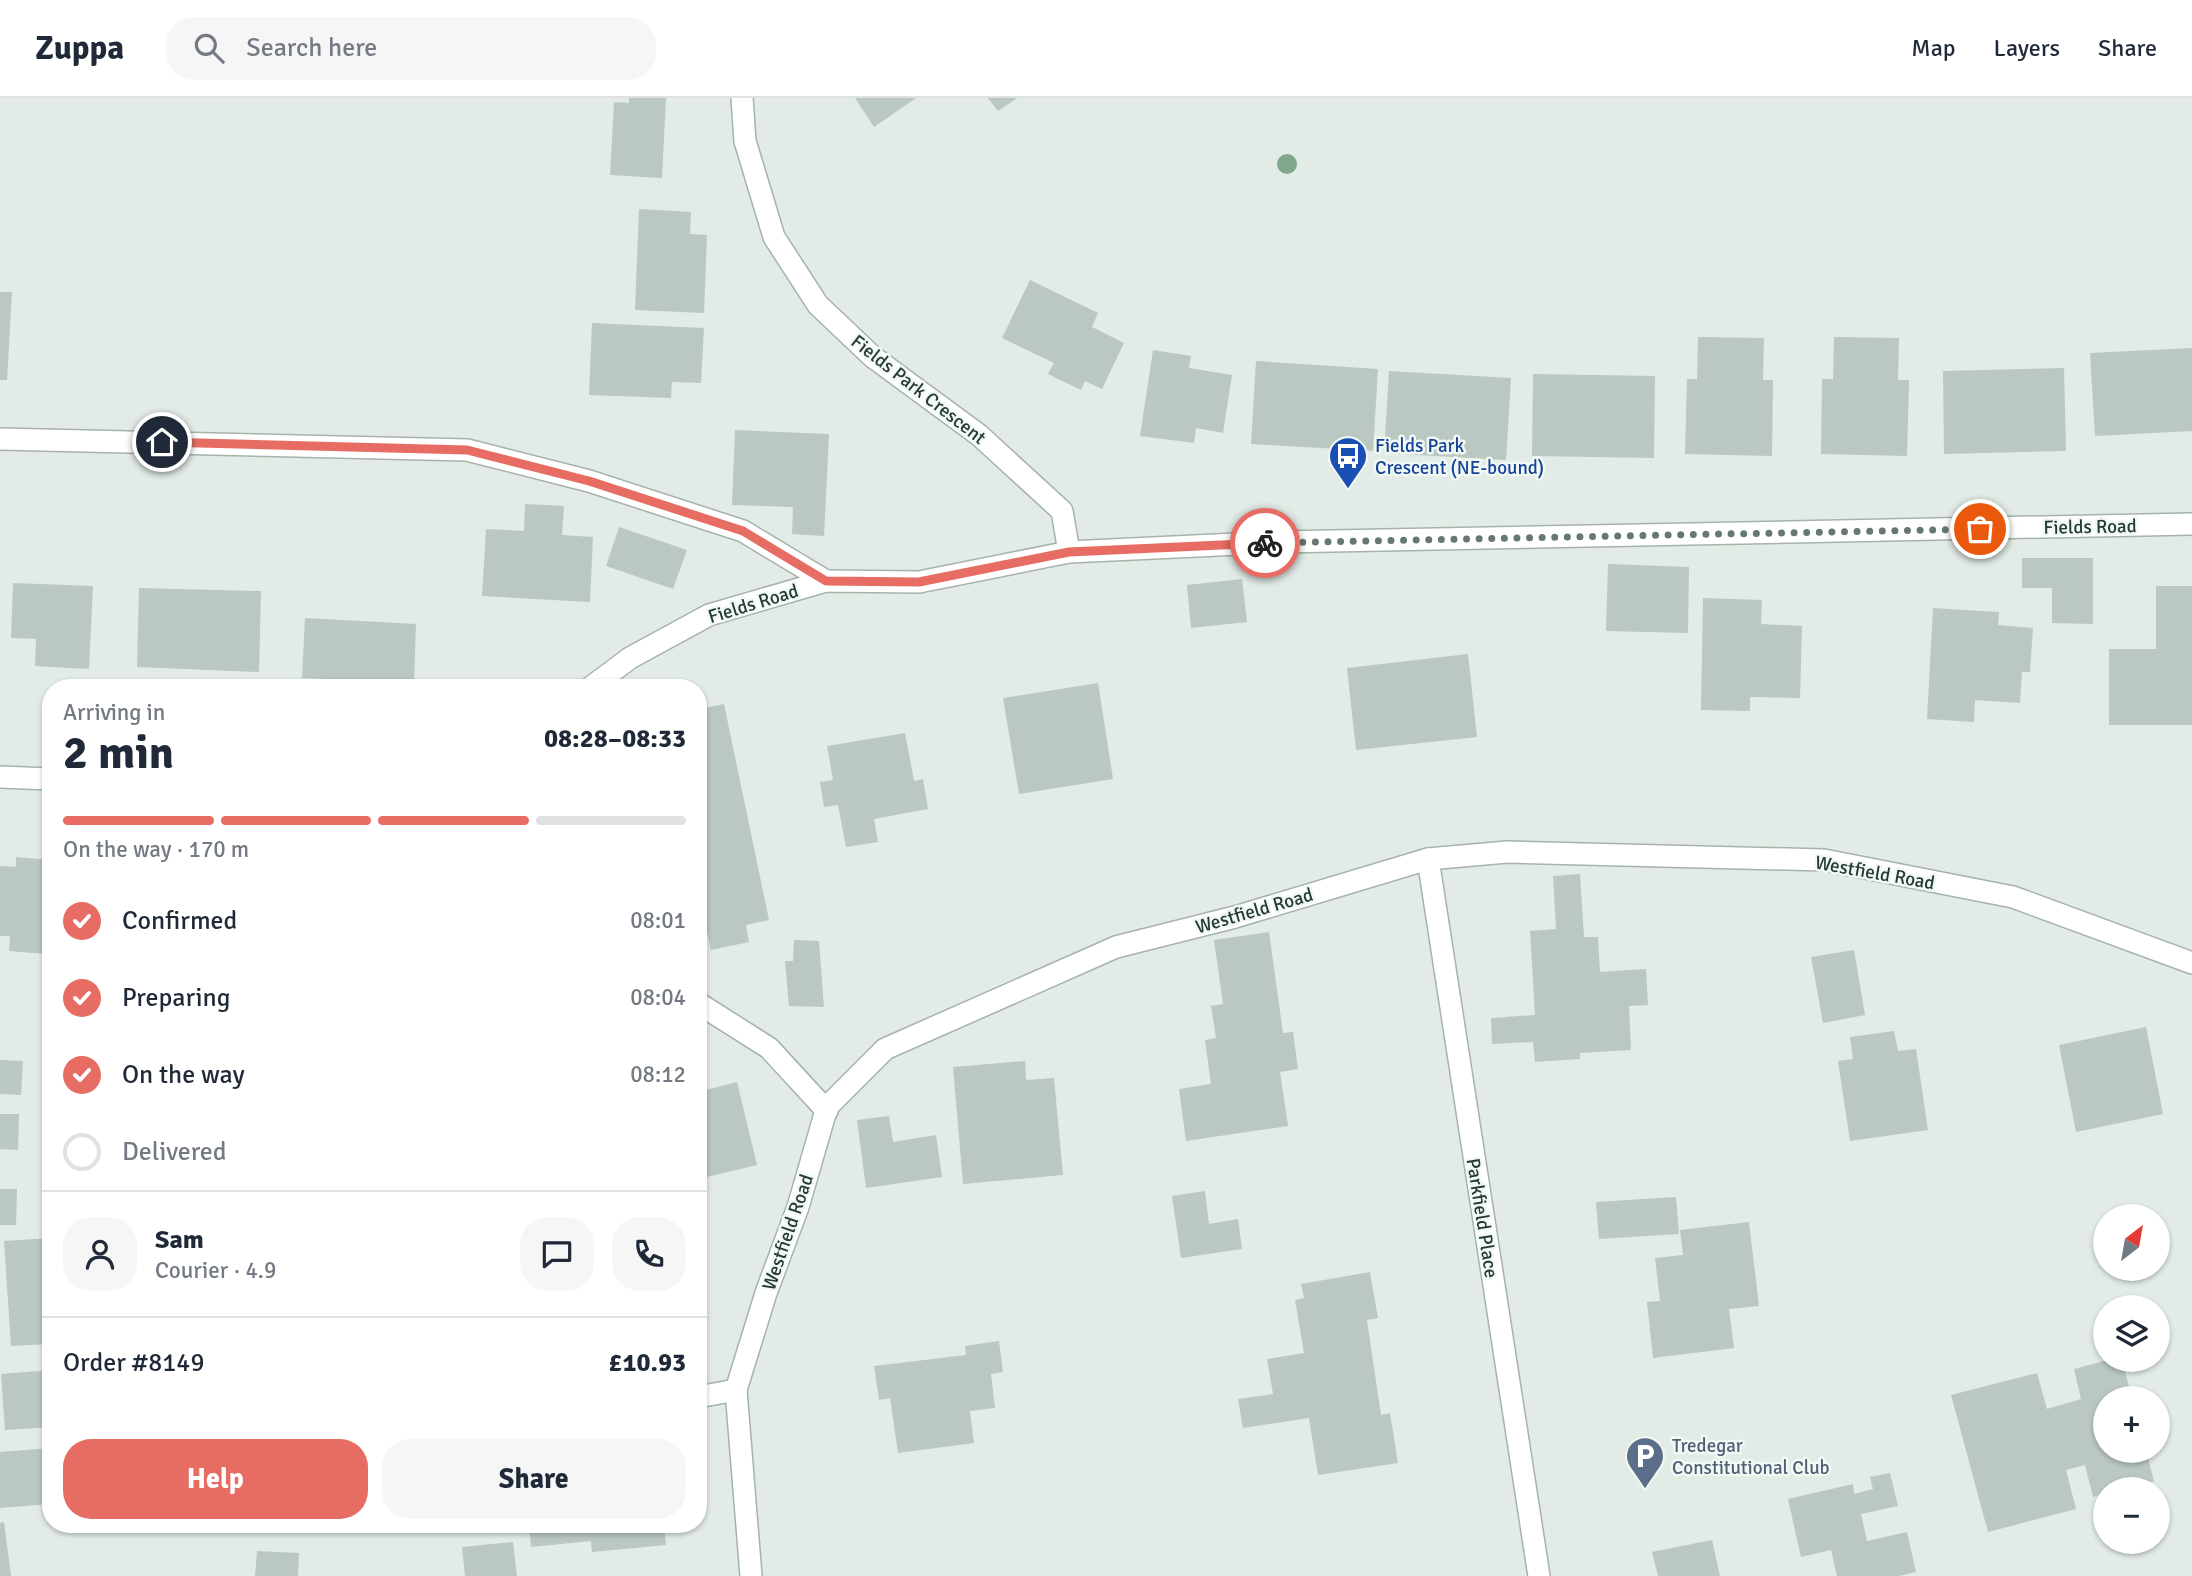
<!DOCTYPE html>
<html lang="en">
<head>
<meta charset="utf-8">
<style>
  :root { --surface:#fff; --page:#f6f6f7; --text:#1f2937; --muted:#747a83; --line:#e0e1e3; --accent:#e76d64 }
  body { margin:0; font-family:Signika,sans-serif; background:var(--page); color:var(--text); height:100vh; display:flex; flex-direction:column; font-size:26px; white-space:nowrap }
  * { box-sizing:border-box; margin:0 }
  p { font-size:23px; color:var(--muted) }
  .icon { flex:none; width:38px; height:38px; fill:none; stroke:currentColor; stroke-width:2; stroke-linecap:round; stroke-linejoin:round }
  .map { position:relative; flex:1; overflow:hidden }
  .panel { position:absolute; left:42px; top:581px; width:665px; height:854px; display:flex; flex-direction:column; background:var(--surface); border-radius:28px; box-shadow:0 2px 5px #0004 }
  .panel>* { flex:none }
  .needle { width:46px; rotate:31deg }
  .fabs { position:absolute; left:2093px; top:1106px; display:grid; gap:14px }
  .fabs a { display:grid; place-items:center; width:77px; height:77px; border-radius:50%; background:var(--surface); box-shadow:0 2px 5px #0004; font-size:35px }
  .pin { position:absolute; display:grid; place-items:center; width:60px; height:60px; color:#fff; margin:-30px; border:4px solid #fff; border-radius:50%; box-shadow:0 2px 7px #0007 }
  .courier { position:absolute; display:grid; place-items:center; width:70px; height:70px; margin:-35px; border:5px solid #e76d64; border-radius:50%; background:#fff; color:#222; box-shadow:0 2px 9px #0007 }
  .summary em { font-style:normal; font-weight:800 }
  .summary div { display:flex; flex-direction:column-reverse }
  .summary { display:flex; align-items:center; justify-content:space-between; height:119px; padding:0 21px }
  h1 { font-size:46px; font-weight:800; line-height:52px }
  .bar { display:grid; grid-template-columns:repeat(4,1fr); gap:10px 7px; align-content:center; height:84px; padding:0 21px }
  .bar i { height:9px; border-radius:5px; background:var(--line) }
  .bar .active { background:var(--accent) }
  .bar p { grid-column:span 4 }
  .line { display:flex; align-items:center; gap:18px; padding:0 21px; border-top:2px solid var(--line) }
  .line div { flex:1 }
  .round { display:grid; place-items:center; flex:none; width:74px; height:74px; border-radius:28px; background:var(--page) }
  ol { padding:0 21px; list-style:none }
  li { display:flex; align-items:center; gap:21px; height:77px }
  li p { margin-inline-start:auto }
  li .icon { padding:7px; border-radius:50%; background:var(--accent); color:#fff; stroke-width:4 }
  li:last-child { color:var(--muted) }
  li i { width:38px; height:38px; border:4px solid var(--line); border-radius:50% }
  .action { display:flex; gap:14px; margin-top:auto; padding:14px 21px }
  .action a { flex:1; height:80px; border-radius:28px; background:var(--accent); color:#fff; font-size:28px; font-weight:800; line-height:80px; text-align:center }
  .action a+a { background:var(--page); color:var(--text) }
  header { display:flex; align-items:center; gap:42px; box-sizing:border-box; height:98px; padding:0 35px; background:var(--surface); border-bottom:2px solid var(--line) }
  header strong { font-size:33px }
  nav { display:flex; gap:38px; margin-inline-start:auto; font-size:24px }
  .search { width:490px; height:63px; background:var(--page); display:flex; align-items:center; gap:18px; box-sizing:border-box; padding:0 24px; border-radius:28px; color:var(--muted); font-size:26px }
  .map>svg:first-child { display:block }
  .building { fill:#bac8c1 }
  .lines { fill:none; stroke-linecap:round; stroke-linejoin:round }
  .lane-casing { stroke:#a5b3ab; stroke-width:24 }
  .street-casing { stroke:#a5b3ab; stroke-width:24 }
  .lane { stroke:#fff; stroke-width:21 }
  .street { stroke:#fff; stroke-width:21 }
  .tree { fill:#81a689 }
  .done { stroke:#66796f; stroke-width:7; stroke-dasharray:0 12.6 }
  .route { stroke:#e76d64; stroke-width:9 }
  .labels { text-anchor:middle; stroke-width:5; stroke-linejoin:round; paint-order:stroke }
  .street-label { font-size:19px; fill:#233b30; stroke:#f2f8f4 }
  .transit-label { font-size:19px; fill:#164399; stroke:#f2f8f4; text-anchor:start }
  .service-label { font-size:19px; fill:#4e5e75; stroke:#f2f8f4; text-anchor:start }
</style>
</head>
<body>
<header>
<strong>Zuppa</strong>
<div class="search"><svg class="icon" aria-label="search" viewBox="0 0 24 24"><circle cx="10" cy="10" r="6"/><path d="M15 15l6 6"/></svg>Search here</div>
<nav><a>Map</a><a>Layers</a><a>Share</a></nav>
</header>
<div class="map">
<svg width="2192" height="1478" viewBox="0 0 2192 1478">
  <rect width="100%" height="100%" fill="#e2ebe5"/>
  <g class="building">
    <polygon points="629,0 666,0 662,80 610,77 614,4 629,5"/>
    <polygon points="855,0 916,0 874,29"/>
    <polygon points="988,0 1017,0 998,13"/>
    <polygon points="639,111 691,114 690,136 707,137 704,215 635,212"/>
    <polygon points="1030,182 1098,215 1092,229 1124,245 1102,291 1085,283 1081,292 1048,276 1054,265 1002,240"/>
    <polygon points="0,194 12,194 7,282 0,282"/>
    <polygon points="592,225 704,230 701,285 672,284 671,300 589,297"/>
    <polygon points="1698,239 1764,240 1763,282 1773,282 1772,358 1685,356 1687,281 1697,281"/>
    <polygon points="1834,239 1899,240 1898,282 1909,282 1907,358 1821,356 1822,281 1833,281"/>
    <polygon points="2192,250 2192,333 2095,338 2090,255"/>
    <polygon points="1153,252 1191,258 1189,270 1232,277 1223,335 1196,330 1194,345 1140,338"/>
    <polygon points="1256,263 1378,271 1373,353 1251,346"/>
    <polygon points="2064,270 2066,353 1944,356 1943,273"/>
    <polygon points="1389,273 1511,280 1506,362 1384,355"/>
    <polygon points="1533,276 1655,278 1654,360 1532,358"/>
    <polygon points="735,332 829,336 824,438 792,436 793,409 732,407"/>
    <polygon points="525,406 564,408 562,437 593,439 590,504 482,498 486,431 524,433"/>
    <polygon points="619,429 687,452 673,491 606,468"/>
    <polygon points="2022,460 2093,460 2093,526 2052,525 2052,490 2022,490"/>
    <polygon points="1608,466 1689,469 1688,535 1606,533"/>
    <polygon points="1242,481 1247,524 1191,530 1187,487"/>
    <polygon points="13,485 93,488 89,571 35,568 36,541 11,540"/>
    <polygon points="2156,488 2192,488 2192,627 2109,627 2109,551 2156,551"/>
    <polygon points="139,490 261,493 259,574 137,569"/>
    <polygon points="1703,500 1762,502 1761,526 1802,528 1800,600 1750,599 1750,613 1701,612"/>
    <polygon points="1933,510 1999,514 1998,527 2033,530 2030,574 2022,574 2020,605 1975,602 1974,624 1927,621"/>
    <polygon points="305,520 416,526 414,585 302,580"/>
    <polygon points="1468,556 1477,639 1356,652 1347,570"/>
    <polygon points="1098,585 1113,681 1019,696 1003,600"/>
    <polygon points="698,606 700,611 724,606 769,822 746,827 749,844 711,852 698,793"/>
    <polygon points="905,635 914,683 923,681 928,711 874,721 878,744 846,749 838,707 824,709 820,684 833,682 827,648"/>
    <polygon points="16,759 51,762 45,856 9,853 10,838 0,838 0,768 16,769"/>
    <polygon points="1580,776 1584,839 1598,839 1600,874 1646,871 1648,907 1629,908 1631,952 1580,955 1580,961 1535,964 1533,944 1492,946 1491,920 1535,917 1530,833 1556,831 1553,778"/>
    <polygon points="1269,834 1283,935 1293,934 1298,971 1280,974 1288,1028 1186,1043 1179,991 1211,986 1205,942 1216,940 1211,908 1223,906 1214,842"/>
    <polygon points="794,842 819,843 824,909 789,908 785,863 793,863"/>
    <polygon points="1854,852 1865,917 1823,925 1811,859"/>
    <polygon points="2146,929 2163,1016 2076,1034 2059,947"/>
    <polygon points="1894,933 1898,953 1916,951 1928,1032 1850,1043 1838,963 1853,961 1850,939"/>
    <polygon points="0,962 23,963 21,997 0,996"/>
    <polygon points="1025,963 1026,982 1054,980 1063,1077 963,1086 953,969"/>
    <polygon points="737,984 757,1067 698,1081 698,994"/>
    <polygon points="0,1016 19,1016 18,1052 0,1051"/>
    <polygon points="889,1018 893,1044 936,1037 942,1079 866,1090 857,1022"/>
    <polygon points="0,1091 17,1091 16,1127 0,1127"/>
    <polygon points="1205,1093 1209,1126 1238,1121 1242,1151 1181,1160 1172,1098"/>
    <polygon points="1676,1099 1679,1136 1599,1141 1596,1104"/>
    <polygon points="1749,1124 1759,1208 1729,1211 1734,1250 1653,1260 1647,1204 1660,1203 1655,1160 1683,1157 1680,1132"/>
    <polygon points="51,1140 51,1246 11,1248 4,1143"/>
    <polygon points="1370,1174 1378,1220 1367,1222 1381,1317 1390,1315 1398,1365 1318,1377 1309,1320 1243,1330 1238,1301 1273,1296 1267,1261 1304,1255 1295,1202 1304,1200 1301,1186"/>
    <polygon points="999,1243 1003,1274 991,1276 995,1310 970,1313 974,1345 898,1355 890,1300 879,1302 874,1268 966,1257 965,1248"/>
    <polygon points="2108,1262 2122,1262 2132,1300 2105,1300 2105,1353 2146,1353 2154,1383 2121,1391 2105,1391 2105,1395 2093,1399 2085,1367 2066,1372 2076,1411 1988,1434 1951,1297 2037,1275 2047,1311 2081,1301 2074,1271"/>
    <polygon points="51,1272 51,1329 5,1332 1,1276"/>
    <polygon points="51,1350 51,1406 0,1410 0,1354"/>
    <polygon points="1890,1375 1898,1408 1861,1416 1867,1443 1907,1434 1916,1474 1899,1478 1837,1478 1831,1452 1801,1459 1788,1401 1853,1386 1854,1396 1873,1391 1870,1379"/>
    <polygon points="4,1424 11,1478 0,1478 0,1425"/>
    <polygon points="313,1426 342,1426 342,1430 313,1432"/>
    <polygon points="529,1426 664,1426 666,1447 592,1454 591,1443 531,1449"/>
    <polygon points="1712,1442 1720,1478 1658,1478 1652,1454"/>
    <polygon points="513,1444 517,1478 465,1478 462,1449"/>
    <polygon points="257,1453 299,1455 298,1478 255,1478"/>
  </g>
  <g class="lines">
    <defs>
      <polyline id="lane" points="0,341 467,352 589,383 743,433 826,483"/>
      <g id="street">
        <polyline points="742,0 745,43 774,139 818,207 873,259 979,337 1062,413 1069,454"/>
        <polyline points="590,590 630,560 709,517 826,483 919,484 1069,454 1280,444 2192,426"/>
        <polyline points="0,679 51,681"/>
        <polyline points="1428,761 1539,1478"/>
        <polyline points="698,905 769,950 827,1013"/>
        <polyline points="698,1299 736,1292"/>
        <polyline points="751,1478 736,1292 766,1195 798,1109 827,1009 885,951 1116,849 1235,819 1428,761 1507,754 1824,762 2013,799 2192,865"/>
      </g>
    </defs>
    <use href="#lane" class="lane-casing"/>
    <use href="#street" class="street-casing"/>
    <use href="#lane" class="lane"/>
    <use href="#street" class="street"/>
  </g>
  <circle class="tree" cx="1287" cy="66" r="10"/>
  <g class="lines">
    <polyline class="done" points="1265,445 1980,431"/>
    <polyline class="route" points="162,344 467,352 589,383 743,433 826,483 919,484 1069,454 1265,445"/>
  </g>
  <defs>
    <symbol id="bus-pin" viewBox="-11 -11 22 30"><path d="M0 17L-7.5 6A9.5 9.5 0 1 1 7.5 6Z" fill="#1a4fb4" stroke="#f2f8f4"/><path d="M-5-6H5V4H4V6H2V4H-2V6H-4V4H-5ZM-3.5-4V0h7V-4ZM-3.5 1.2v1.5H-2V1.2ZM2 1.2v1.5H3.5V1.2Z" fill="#fff"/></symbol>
    <symbol id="parking-pin" viewBox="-11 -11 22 30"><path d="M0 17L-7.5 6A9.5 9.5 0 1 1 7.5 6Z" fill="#5c6f8a" stroke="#f2f8f4"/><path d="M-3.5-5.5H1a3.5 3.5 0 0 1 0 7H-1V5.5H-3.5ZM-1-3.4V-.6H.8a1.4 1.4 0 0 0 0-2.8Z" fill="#fff"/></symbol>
  </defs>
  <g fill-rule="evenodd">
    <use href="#bus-pin" x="1326" y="336" width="44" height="60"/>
    <use href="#parking-pin" x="1623" y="1336" width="44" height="60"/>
  </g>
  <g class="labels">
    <g class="street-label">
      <text transform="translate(919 291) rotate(38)" y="7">Fields Park Crescent</text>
      <text transform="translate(2090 428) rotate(-1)" y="7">Fields Road</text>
      <text transform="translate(753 505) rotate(-17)" y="7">Fields Road</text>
      <text transform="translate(1875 774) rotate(10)" y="7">Westfield Road</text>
      <text transform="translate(1254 812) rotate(-16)" y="7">Westfield Road</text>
      <text transform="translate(1483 1120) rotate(81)" y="7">Parkfield Place</text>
      <text transform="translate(787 1134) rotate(-71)" y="7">Westfield Road</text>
    </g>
    <g class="transit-label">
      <text x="1375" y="354">Fields Park<tspan x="1375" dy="22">Crescent (NE-bound)</tspan></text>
    </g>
    <g class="service-label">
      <text x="1672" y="1354">Tredegar<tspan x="1672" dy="22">Constitutional Club</tspan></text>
    </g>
  </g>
</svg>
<div class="fabs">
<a><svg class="needle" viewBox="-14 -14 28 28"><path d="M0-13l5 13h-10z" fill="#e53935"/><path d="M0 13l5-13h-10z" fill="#747a83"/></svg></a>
<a><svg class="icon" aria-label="layers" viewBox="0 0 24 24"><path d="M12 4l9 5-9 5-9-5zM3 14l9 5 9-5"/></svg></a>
<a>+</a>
<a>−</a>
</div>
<div class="pin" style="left:1980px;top:431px;background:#ea580c"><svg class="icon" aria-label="bag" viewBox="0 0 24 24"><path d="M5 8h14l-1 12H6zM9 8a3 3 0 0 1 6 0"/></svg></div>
<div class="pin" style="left:162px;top:344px;background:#1f2937"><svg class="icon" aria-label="home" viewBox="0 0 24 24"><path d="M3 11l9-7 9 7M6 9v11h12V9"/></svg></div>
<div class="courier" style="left:1265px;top:445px"><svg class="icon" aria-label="bike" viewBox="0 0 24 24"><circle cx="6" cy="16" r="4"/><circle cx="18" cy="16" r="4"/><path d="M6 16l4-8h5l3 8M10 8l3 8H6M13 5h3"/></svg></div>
<section class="panel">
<div class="summary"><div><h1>2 min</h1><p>Arriving in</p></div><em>08:28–08:33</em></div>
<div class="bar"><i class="active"></i><i class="active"></i><i class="active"></i><i></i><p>On the way · 170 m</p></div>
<ol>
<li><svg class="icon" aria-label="check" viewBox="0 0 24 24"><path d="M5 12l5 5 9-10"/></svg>Confirmed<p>08:01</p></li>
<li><svg class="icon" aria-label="check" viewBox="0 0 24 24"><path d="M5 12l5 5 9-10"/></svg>Preparing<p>08:04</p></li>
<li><svg class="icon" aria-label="check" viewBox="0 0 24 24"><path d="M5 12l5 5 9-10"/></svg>On the way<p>08:12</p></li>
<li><i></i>Delivered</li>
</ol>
<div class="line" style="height:126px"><a class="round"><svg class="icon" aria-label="person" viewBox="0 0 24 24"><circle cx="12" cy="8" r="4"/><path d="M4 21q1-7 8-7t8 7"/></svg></a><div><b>Sam</b><p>Courier · 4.9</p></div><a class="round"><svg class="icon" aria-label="chat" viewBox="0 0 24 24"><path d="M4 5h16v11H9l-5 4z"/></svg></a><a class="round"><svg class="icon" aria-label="phone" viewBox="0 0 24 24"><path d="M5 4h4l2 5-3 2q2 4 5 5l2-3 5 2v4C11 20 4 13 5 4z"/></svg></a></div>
<div class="line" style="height:91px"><div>Order #8149</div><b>£10.93</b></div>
<div class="action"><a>Help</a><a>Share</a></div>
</section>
</div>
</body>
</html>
